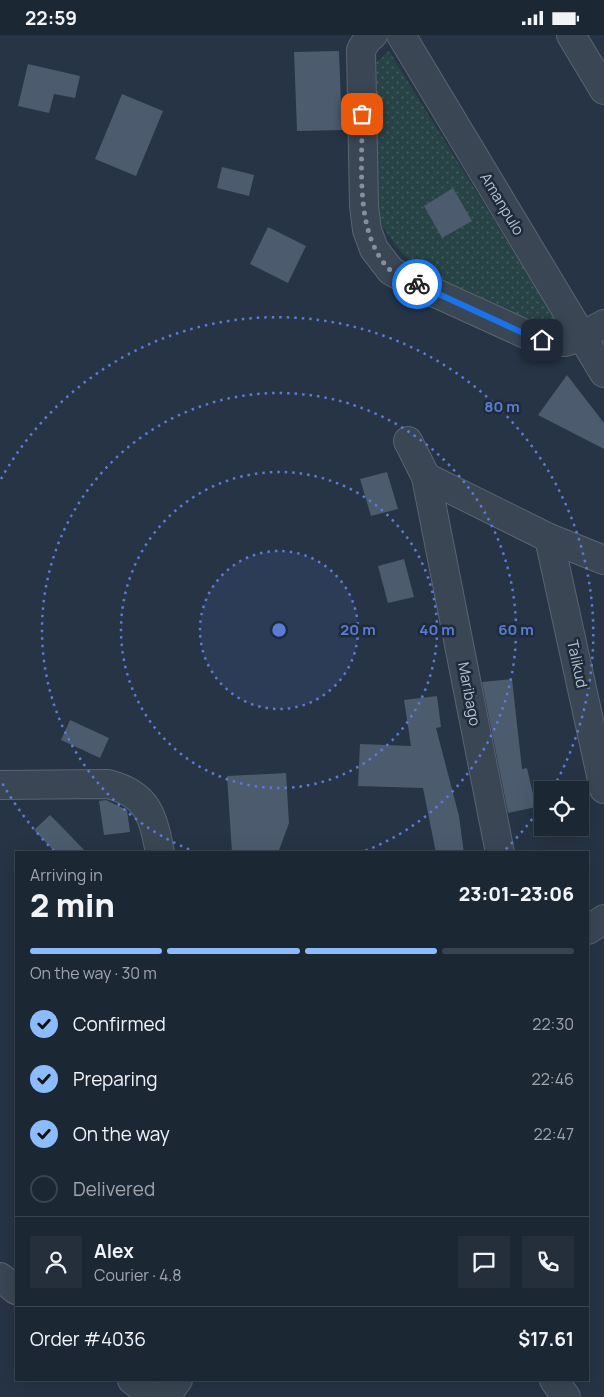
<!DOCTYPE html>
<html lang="en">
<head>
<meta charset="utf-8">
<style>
  :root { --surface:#1c2734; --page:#252f3c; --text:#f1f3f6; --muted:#a0a5ac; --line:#3a444f; --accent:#8cbcfe }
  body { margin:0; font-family:Manrope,sans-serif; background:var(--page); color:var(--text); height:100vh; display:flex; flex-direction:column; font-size:19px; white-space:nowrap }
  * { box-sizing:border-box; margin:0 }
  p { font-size:16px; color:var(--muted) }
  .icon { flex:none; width:28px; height:28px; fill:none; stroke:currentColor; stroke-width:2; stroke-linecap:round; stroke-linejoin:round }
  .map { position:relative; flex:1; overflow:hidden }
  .side { position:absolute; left:15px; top:816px; width:574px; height:530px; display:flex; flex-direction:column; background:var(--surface); border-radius:0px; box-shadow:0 5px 20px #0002,0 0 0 1px var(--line) }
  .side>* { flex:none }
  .tools { position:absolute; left:534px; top:746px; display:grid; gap:10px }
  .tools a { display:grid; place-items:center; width:55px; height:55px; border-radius:0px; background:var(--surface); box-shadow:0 5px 20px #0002,0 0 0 1px var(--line); font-size:25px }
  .pin { position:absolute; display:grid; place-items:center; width:42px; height:42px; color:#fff; margin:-21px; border-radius:10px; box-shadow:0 2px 8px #0006 }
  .courier { position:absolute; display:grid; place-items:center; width:50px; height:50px; margin:-25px; border:4px solid #1a73e8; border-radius:50%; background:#fff; color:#222; box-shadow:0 1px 6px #0007 }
  .overview em { font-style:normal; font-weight:800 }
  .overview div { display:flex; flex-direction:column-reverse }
  .overview { display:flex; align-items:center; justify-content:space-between; height:85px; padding:0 15px }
  h1 { font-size:32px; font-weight:800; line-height:38px }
  .bar { display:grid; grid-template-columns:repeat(4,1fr); gap:8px 5px; align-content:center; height:60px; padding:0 15px }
  .bar i { height:6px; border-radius:4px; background:var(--line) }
  .bar .selected { background:var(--accent) }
  .bar p { grid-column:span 4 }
  .line { display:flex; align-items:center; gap:12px; padding:0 15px; border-top:1px solid var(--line) }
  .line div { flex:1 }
  .round { display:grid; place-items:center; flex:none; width:52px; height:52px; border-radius:0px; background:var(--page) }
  ol { padding:0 15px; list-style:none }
  li { display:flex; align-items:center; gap:15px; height:55px }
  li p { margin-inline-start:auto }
  li .icon { padding:5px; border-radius:50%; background:var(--accent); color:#111; stroke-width:4 }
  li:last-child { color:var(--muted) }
  li i { width:28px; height:28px; border:2px solid var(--line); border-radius:50% }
  .status { display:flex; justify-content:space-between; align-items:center; height:35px; padding:0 25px; background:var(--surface); direction:ltr }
  .status svg { height:14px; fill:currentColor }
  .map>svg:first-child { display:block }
  .green { fill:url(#green-dots) }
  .building { fill:#4c5b6e }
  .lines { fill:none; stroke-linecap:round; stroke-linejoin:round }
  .street-casing { stroke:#596472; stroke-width:30 }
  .street { stroke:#3a4654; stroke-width:28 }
  .done { stroke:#85909e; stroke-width:5; stroke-dasharray:0 9 }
  .route { stroke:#1a73e8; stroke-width:6 }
  .ring { fill:none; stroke:#5b7cd4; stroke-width:2.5; stroke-dasharray:2.5 5 }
  .labels { text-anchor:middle; stroke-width:5; stroke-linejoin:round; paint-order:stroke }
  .street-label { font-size:15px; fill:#b8c1ce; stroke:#1f2b3a }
  .centre { fill:#5b7cd4; stroke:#1f2b3a; stroke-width:2.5 }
  .ring-label { font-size:15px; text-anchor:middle; font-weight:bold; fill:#5b7cd4; stroke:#1f2b3a; stroke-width:5; stroke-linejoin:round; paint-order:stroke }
</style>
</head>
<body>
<div class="status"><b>22:59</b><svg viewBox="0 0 49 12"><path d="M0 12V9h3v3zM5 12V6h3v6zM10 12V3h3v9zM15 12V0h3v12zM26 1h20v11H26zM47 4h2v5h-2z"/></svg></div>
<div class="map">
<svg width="604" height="1362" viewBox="0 0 604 1362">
  <defs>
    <pattern id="green-dots" width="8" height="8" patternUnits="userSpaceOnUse" patternTransform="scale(1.25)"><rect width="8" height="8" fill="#284346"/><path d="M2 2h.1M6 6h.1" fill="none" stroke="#455c60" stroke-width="1.8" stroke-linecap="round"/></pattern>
  </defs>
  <rect width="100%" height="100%" fill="#263445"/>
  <polygon class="green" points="389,16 559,290 497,281 428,245 396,211 378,185 367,36"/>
  <g class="building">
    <polygon points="339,16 342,95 297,96 294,17"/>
    <polygon points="28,29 80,41 75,63 54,59 49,78 18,71"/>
    <polygon points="122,59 163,76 136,141 95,124"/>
    <polygon points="222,132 254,140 249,161 217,153"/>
    <polygon points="453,153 472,186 442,203 424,171"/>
    <polygon points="268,192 306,211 288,248 250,229"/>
    <polygon points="567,340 604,388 604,414 538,380"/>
    <polygon points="387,437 398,474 371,481 360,444"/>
    <polygon points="404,524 414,562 388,568 378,531"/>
    <polygon points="512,644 522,734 527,733 536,772 508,778 482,647"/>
    <polygon points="437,661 441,692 436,693 459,781 464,818 436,818 423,753 358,751 360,709 411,711 404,665"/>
    <polygon points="70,685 109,703 100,723 61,705"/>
    <polygon points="286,738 289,788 278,818 232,818 227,741"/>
    <polygon points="106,765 127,775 130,797 104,800 99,766"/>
    <polygon points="50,780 60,790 87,818 56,818 34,795"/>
  </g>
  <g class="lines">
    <defs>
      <g id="street">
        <polyline points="373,0 367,5 361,15 364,171 367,195 374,214 391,236 407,245 532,302 542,305 565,307 581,302 604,289"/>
        <polyline points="401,0 604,338"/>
        <polyline points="571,0 604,55"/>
        <polyline points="408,406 426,442 500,818"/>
        <polyline points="426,442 549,503 604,525"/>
        <polyline points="549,503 604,754"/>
        <path d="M0,750l108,-1c40,10 45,32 52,69"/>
        <polyline points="588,895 604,884"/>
        <polyline points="0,1242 16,1255"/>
        <polyline points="132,1345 154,1362"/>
        <polyline points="554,1345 566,1362"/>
        <polyline points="165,1362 178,1345"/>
      </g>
    </defs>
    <use href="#street" class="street-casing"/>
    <use href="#street" class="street"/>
  </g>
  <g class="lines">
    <path class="done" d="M362,79c1,48 -9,119 28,156 7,6 19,10 27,14"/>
    <polyline class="route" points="417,249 532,302 542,305"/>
  </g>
  <circle cx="279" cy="595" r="79" fill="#5b7cd4" fill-opacity=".12"/>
  <g class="ring">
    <circle cx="279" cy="595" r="79"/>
    <circle cx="279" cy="595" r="158"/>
    <path d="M196 817A237 237 0 1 1 362 817"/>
    <path d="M541 772A316 316 0 0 1 504 816M54 816A316 316 0 0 1 1 746M1 444A316 316 0 1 1 553 753"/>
  </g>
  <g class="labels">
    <g class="street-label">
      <text transform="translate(502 169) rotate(59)" y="5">Amanpulo</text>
      <text transform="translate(577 629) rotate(78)" y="5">Talikud</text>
      <text transform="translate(469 659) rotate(79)" y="5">Maribago</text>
    </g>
  </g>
  <circle cx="279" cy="595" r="8" class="centre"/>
  <g class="ring-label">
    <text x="502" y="377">80 m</text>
    <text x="358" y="600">20 m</text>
    <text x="437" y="600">40 m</text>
    <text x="516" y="600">60 m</text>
  </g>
</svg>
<div class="tools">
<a><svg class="icon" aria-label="locate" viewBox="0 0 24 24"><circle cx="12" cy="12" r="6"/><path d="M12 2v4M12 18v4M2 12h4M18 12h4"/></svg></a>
</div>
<div class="pin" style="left:362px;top:79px;background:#ea580c"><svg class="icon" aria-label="bag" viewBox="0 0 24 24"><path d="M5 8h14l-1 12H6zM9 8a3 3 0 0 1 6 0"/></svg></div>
<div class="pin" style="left:542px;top:305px;background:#1f2937"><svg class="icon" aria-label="home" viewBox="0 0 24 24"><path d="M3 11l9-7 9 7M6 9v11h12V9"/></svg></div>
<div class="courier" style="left:417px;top:249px"><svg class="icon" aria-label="bike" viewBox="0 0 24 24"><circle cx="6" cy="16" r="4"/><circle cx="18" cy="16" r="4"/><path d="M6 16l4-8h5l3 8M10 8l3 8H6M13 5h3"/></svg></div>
<section class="side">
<div class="overview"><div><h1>2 min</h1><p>Arriving in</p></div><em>23:01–23:06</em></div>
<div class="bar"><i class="selected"></i><i class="selected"></i><i class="selected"></i><i></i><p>On the way · 30 m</p></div>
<ol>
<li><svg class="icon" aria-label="check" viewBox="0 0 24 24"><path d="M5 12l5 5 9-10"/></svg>Confirmed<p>22:30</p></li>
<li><svg class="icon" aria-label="check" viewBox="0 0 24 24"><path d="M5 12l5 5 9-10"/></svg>Preparing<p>22:46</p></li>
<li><svg class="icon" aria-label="check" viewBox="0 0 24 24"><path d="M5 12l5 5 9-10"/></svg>On the way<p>22:47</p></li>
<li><i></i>Delivered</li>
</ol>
<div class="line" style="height:90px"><a class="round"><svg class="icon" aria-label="person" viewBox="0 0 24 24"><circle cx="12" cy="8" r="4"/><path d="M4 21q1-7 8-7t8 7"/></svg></a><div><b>Alex</b><p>Courier · 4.8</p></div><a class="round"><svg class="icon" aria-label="chat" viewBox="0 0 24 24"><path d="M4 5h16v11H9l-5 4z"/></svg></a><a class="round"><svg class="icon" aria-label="phone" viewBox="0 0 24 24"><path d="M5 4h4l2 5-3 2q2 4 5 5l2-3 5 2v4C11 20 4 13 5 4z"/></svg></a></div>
<div class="line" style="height:65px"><div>Order #4036</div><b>$17.61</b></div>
</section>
</div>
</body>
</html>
